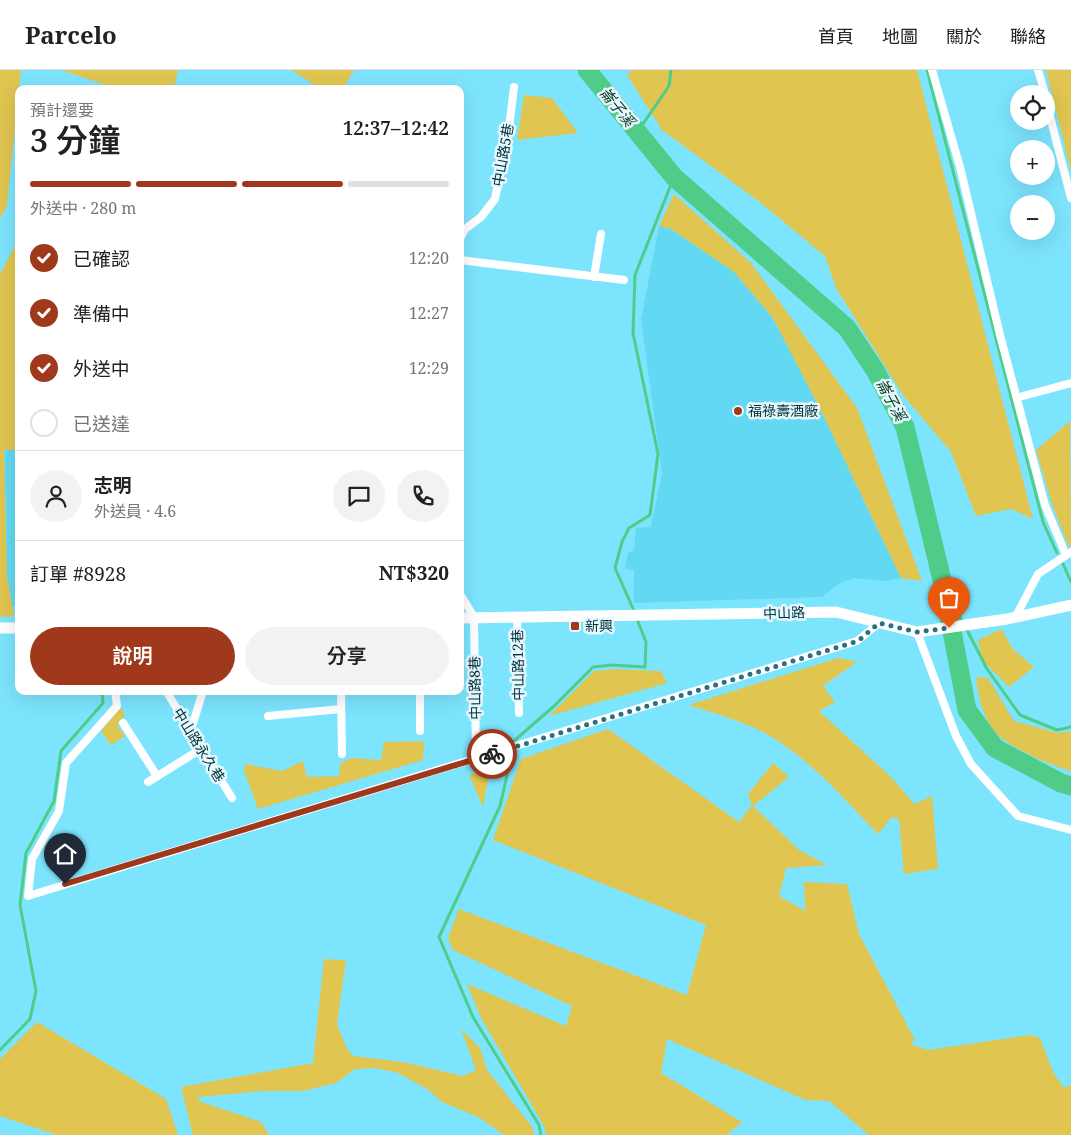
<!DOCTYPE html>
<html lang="zh-TW">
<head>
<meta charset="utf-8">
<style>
  :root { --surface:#fff; --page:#f2f2f2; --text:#222; --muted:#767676; --line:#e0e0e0; --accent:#a0381b }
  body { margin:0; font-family:"Noto Serif","Noto Sans TC",serif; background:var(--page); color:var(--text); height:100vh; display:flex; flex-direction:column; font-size:19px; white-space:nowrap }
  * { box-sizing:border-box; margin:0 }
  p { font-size:16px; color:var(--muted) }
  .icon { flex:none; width:28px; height:28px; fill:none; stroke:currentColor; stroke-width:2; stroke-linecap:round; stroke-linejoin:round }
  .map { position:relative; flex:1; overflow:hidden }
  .details { position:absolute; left:15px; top:15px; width:449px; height:610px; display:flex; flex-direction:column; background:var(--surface); border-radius:10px; box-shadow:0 5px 20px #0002 }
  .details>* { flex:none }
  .tools { position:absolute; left:1010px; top:15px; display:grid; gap:10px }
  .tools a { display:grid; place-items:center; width:45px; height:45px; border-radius:50%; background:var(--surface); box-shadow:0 5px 20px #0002; font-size:25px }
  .pin { position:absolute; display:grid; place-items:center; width:42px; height:42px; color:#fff; margin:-51px -21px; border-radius:50% 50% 50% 0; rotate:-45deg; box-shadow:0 0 5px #0007 }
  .pin .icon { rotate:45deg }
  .courier { position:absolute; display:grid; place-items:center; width:50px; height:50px; margin:-25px; border:4px solid #a0381b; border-radius:50%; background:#fff; color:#222; box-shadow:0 1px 6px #0007 }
  .headline em { font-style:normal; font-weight:600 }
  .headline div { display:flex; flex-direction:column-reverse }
  .headline { display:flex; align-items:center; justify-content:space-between; height:85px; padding:0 15px }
  h1 { font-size:32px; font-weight:600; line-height:38px }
  .bar { display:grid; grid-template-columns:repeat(4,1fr); gap:8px 5px; align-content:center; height:60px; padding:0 15px }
  .bar i { height:6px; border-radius:4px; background:var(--line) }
  .bar .selected { background:var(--accent) }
  .bar p { grid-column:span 4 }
  .line { display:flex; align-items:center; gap:12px; padding:0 15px; border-top:1px solid var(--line) }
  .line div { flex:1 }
  .round { display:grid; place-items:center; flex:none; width:52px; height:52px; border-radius:26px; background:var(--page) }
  ol { padding:0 15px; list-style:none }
  li { display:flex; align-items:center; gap:15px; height:55px }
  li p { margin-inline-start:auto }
  li .icon { padding:5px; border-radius:50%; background:var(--accent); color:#fff; stroke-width:4 }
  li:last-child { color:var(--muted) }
  li i { width:28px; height:28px; border:2px solid var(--line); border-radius:50% }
  .primary-button { display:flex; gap:10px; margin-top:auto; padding:10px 15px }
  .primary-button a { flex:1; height:58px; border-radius:30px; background:var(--accent); color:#fff; font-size:20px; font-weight:600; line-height:58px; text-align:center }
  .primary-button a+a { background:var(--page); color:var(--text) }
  header { display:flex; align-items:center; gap:30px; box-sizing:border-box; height:70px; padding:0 25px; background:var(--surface); border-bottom:1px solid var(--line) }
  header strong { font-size:24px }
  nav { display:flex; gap:28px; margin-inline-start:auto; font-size:18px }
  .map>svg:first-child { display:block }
  .built { fill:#62d8f3 }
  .green { fill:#e0c550 }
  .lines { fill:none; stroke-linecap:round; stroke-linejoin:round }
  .stream { stroke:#4fcd88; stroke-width:3 }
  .river { stroke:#4fcd88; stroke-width:19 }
  .minor { stroke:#fff; stroke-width:8 }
  .secondary { stroke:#fff; stroke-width:11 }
  .done { stroke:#2c6f7f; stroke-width:5; stroke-dasharray:0 9 }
  .route { stroke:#a0381b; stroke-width:6 }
  .poi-dot { fill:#a0381b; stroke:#e6f8fd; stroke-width:2 }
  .labels { text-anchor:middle; stroke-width:5; stroke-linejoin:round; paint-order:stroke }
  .street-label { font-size:14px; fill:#00303a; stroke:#e6f8fd }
  .poi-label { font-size:14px; fill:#00303a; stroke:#e6f8fd; text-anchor:start }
  .water-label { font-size:15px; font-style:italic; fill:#00361c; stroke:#e6f8fd }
</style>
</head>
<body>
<header>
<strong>Parcelo</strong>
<nav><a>首頁</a><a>地圖</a><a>關於</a><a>聯絡</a></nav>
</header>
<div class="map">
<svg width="1071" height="1065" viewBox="0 0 1071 1065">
  <rect width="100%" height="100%" fill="#7de4fe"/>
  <g class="built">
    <polygon points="659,156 671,159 734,202 773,248 824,347 901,508 884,511 854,508 840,513 822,527 634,533 634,500 625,499 628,482 634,481 636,458 651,457 662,403 641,250"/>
    <polygon points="5,380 19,380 19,536 7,536"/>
  </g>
  <g class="green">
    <polygon points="0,0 21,0 7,135 0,149"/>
    <polygon points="61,0 178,0 174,19 118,19"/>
    <polygon points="291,0 354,0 343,19 321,19"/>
    <polygon points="632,0 917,0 1033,449 1011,439 976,446 951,382 903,325 836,218 825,186 757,130 662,60 627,5"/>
    <polygon points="1046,0 1071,0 1071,101"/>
    <polygon points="524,25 552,28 578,63 517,70"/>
    <polygon points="674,124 751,193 857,338 922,511 901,508 824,347 773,248 734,202 671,159 659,156"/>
    <polygon points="19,168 19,380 4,380 7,505 14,546 0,547 0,204"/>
    <polygon points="1070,351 1071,476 1069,477 1052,434 1036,380"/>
    <polygon points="1001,559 1013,579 1034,597 1009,617 982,590 978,570"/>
    <path d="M838,588l19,4 -34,24 12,16 -16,9 72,66 23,27 18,-8 6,73 -34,5 -5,-55 -7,-2 -14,17c-36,-37 -71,-79 -117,-103 -22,-11 -48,-18 -72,-26z"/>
    <polygon points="613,599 661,601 667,613 549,646 594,601"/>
    <path d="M976,607l12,1 26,43 44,12 13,-2v40c-19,-5 -63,-24 -76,-39 -12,-15 -17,-36 -19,-55z"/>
    <polygon points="120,638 125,644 117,656 125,666 111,675 101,661"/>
    <polygon points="608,659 739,752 752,735 748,724 773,693 789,707 753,736 799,780 827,795 786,798 779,826 805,841 804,812 847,814 859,864 915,970 910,974 928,980 1029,965 1040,968 1053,1002 1064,1018 1071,1015 1071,1065 869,1065 829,1031 806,1030 667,969 661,1003 742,1052 727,1065 546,1065 544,1056 481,948 467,914 566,956 572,936 453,880 448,868 459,839 687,925 706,855 493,770 521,689"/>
    <polygon points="424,671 423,690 258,739 244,701 245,694 282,701 303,691 307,707 339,706 340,694 350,688 381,690 384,672"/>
    <polygon points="490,699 483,737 469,705"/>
    <polygon points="324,889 346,890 337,954 347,979 353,986 403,992 463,1006 476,1000 461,959 480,978 487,1000 533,1058 534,1065 504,1065 480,1048 442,1032 427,1019 398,1003 376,998 355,999 336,1013 303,1021 263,1021 197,1027 201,1032 261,1052 269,1065 193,1065 181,1017 313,993"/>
    <polygon points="37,952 166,1029 178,1065 57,1065 0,1046 0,989"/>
  </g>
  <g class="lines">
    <g class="stream">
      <polyline points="927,0 1043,452 1057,483"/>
      <polyline points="636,64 669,16 671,0"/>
      <polyline points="1063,494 1071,512"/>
      <polyline points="943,514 963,553"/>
      <polyline points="635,543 615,498 622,472 629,458 650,445 658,384 633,263 635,205 674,107"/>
      <polyline points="966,558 987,599 1020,645 1057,660 1071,657"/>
      <polyline points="0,980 30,949 36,921 20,835 26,783 54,731 61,681 103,633 102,621"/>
      <polyline points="541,1065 539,1055 473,947 439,867 500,736 515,670 553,637 593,597 612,595 645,597 646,572 637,549"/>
    </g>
    <polyline class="river" points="587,0 674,107 847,258 875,300 905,357 943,514 967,640 995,678 1061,713 1071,716"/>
    <g class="minor">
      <polyline points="932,0 960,97 1000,265 1045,435 1066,485"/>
      <polyline points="1038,0 1045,24"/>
      <polyline points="1046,31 1071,128"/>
      <polyline points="460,169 465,159 481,147 495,129 509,58 514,17"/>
      <polyline points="460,190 624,210"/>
      <polyline points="594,207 601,164"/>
      <polyline points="1023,326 1071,313"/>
      <polyline points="460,524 474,547 476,689"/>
      <polyline points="517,546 519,643"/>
      <polyline points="1016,546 1038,504 1071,482"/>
      <polyline points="917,562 956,666 971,694 1018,746 1071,760"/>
      <polyline points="115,621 117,636 66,693 59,741 32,789 28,826 857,571 879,553"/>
      <polyline points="166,621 232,728"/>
      <polyline points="341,621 342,684"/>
      <polyline points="420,621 420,661"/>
      <polyline points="268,646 341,639"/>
      <polyline points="123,653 157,706"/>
      <polyline points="190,663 203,621"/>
      <polyline points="148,712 201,679"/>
    </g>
    <g class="secondary">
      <polyline points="460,548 836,542 917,562 1007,549 1071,535"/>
      <polyline points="0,558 19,558"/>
    </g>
  </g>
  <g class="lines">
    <polyline class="done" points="492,684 858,571 879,553 917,562 949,558"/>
    <polyline class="route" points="65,814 492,684"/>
  </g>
  <g class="poi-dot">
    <circle cx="738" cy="341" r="5"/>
    <rect x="570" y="551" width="10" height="10" rx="2.5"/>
  </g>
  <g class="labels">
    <g class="street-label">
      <text transform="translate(503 85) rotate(-80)" y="5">中山路5巷</text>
      <text transform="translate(784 543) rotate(-2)" y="5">中山路</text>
      <text transform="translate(518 595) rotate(-91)" y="5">中山路12巷</text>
      <text transform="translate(475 618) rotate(-91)" y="5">中山路8巷</text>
      <text transform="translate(199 675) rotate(58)" y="5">中山路永久巷</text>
    </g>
    <g class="poi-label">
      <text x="748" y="346">福祿壽酒廠</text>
      <text x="585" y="561">新興</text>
    </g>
    <g class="water-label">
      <text transform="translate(617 37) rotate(51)" y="5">崙子溪</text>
      <text transform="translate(891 330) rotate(62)" y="5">崙子溪</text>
    </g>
  </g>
</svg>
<div class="tools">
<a><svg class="icon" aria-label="locate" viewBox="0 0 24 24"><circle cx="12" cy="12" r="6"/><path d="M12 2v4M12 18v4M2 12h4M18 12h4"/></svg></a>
<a>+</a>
<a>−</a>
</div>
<div class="pin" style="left:949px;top:558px;background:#ea580c"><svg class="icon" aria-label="bag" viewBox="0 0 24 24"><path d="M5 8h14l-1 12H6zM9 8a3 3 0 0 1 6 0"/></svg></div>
<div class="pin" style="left:65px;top:814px;background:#1f2937"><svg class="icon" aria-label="home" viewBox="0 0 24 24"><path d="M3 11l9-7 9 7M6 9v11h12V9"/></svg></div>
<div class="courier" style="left:492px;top:684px"><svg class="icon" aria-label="bike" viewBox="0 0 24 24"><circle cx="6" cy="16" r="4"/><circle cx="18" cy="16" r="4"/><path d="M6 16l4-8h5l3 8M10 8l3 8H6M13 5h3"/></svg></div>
<section class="details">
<div class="headline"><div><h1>3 分鐘</h1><p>預計還要</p></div><em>12:37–12:42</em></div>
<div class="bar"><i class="selected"></i><i class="selected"></i><i class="selected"></i><i></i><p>外送中 · 280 m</p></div>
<ol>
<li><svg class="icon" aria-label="check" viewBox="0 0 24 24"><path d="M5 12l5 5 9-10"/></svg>已確認<p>12:20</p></li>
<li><svg class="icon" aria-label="check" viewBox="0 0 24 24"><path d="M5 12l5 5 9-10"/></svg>準備中<p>12:27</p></li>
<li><svg class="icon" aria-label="check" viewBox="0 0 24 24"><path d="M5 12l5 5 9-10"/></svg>外送中<p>12:29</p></li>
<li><i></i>已送達</li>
</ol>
<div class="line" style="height:90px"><a class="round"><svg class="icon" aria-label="person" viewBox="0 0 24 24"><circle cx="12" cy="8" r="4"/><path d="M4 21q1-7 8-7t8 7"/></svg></a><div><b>志明</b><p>外送員 · 4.6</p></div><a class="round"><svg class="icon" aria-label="chat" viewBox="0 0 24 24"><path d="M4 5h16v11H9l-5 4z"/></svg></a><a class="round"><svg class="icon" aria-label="phone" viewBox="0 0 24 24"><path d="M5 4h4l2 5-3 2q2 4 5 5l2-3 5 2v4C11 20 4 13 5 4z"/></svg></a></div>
<div class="line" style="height:65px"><div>訂單 #8928</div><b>NT$320</b></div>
<div class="primary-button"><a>說明</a><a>分享</a></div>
</section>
</div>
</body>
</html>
